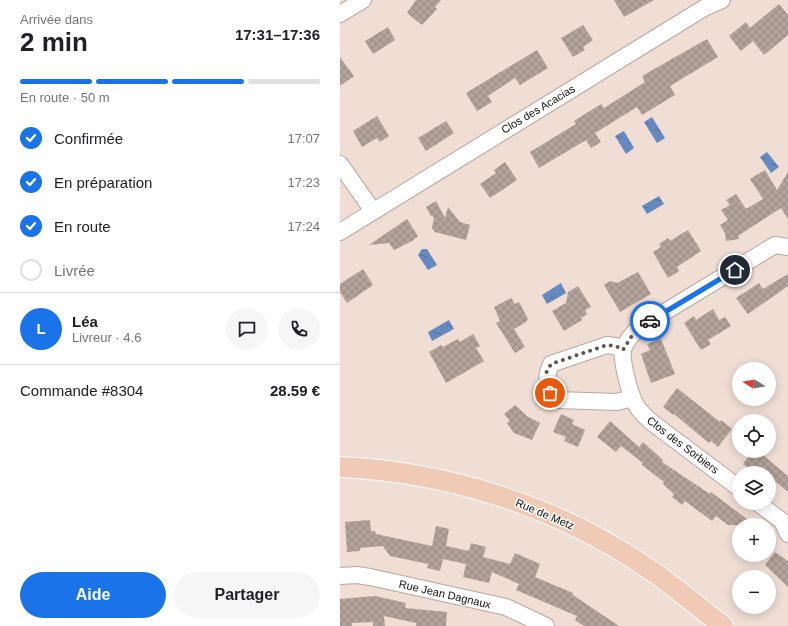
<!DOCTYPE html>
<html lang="fr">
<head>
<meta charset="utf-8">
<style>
  :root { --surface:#fff; --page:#f6f6f6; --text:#202124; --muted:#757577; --line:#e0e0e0; --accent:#1a73e8 }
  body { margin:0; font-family:Arial,sans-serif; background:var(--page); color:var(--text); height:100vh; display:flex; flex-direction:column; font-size:15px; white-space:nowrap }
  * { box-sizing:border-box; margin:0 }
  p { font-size:13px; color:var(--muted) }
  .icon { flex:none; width:22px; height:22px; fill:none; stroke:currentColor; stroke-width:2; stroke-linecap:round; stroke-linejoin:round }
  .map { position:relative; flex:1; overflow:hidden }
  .side { display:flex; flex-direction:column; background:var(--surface); width:340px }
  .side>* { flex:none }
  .needle { width:26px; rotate:281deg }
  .fabs { position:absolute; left:392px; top:362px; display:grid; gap:8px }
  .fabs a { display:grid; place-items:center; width:44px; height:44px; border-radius:50%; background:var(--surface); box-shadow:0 2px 10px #0003; font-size:20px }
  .pin { position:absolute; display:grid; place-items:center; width:34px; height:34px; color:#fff; margin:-17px; border:2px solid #fff; border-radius:50%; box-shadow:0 1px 4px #0007 }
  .courier { position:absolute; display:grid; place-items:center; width:40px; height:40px; margin:-20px; border:3px solid #1a73e8; border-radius:50%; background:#fff; color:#222; box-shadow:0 1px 5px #0007 }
  .headline em { font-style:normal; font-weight:600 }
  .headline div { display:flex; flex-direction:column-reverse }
  .headline { display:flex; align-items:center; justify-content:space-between; height:68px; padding:0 20px }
  h1 { font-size:26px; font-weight:600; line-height:30px }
  .bar { display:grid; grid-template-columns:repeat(4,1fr); gap:6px 4px; align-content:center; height:48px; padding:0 20px }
  .bar i { height:5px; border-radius:3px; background:var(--line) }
  .bar .selected { background:var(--accent) }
  .bar p { grid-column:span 4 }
  .line { display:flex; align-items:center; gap:10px; padding:0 20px; border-top:1px solid var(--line) }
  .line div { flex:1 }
  .round { display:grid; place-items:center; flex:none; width:42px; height:42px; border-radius:21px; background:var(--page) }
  ol { padding:0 20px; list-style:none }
  li { display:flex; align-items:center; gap:12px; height:44px }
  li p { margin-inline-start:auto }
  li .icon { padding:4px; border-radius:50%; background:var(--accent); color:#fff; stroke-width:4 }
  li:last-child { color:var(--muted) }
  li i { width:22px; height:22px; border:2px solid var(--line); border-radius:50% }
  .button { display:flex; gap:8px; margin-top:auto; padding:8px 20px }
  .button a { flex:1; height:46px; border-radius:24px; background:var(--accent); color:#fff; font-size:16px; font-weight:600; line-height:46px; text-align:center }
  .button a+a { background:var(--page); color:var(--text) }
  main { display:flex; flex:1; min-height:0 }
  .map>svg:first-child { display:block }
  .water { fill:url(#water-ripples) }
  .building { fill:url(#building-cross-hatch) }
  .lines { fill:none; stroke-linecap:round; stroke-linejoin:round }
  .minor-casing { stroke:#b8a79e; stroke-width:18 }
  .major-casing { stroke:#fff; stroke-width:22 }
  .minor { stroke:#fff; stroke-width:16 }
  .major { stroke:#f1cab5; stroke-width:20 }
  .done { stroke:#5e5550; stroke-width:4; stroke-dasharray:0 7.2 }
  .route { stroke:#1a73e8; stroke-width:5 }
  .labels { text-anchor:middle; stroke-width:3; stroke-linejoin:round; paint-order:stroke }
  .street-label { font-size:11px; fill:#100b08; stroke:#fff }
</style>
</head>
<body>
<main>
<section class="side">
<div class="headline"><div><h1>2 min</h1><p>Arrivée dans</p></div><em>17:31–17:36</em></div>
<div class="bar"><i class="selected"></i><i class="selected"></i><i class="selected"></i><i></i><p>En route · 50 m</p></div>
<ol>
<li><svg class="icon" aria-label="check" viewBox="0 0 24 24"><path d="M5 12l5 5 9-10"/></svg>Confirmée<p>17:07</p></li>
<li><svg class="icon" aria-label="check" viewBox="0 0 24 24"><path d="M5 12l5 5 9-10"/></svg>En préparation<p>17:23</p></li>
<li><svg class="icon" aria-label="check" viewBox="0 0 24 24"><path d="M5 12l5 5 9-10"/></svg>En route<p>17:24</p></li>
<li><i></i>Livrée</li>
</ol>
<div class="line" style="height:72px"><b class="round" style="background:var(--accent);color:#fff">L</b><div><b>Léa</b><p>Livreur · 4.6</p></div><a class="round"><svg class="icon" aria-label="chat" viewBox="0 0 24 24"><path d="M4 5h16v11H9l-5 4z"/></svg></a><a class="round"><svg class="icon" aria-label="phone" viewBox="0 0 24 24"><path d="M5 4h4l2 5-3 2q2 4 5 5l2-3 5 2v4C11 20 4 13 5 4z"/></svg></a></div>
<div class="line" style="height:52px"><div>Commande #8304</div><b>28.59 €</b></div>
<div class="button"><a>Aide</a><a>Partager</a></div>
</section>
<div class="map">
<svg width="448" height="626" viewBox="0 0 448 626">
  <defs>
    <pattern id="water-ripples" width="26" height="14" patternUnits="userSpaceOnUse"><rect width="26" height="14" fill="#668abf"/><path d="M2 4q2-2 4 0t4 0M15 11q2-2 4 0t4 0" fill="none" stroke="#536f99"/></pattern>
    <pattern id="building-cross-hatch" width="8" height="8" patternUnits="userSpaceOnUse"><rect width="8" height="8" fill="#b3a299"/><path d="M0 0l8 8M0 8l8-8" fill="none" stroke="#998a82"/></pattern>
  </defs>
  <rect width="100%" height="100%" fill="#f0ded5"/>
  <g class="water">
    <polygon points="312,117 325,138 317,143 304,122"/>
    <polygon points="284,131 294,148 286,154 275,136"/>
    <polygon points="427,152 439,167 431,173 420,157"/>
    <polygon points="319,196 324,204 307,214 302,206"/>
    <polygon points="82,249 87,249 97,265 88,270 78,255"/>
    <polygon points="221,283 226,293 207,304 202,295"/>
    <polygon points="109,320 114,329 92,341 88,332"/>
  </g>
  <g class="building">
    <polygon points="76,0 101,0 95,7 97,9 82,25 67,13"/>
    <polygon points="274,0 314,0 284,17"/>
    <polygon points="439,4 448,15 448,35 424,55 413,41 401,51 389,36 406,22 410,28"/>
    <polygon points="243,25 253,40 243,47 245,50 233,57 221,38"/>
    <polygon points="48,27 55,40 33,54 25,41"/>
    <polygon points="367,39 378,57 330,86 335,95 302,115 297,107 255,133 261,142 251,148 246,140 199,168 190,152 236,124 234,121 261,104 264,108 305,82 302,76"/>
    <polygon points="197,50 208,68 180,85 175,78 148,96 152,102 137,111 126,93"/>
    <polygon points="0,57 14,76 0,86"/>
    <polygon points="37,116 49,136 40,142 37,138 22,147 13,131"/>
    <polygon points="106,121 114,133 86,151 78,138"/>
    <polygon points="165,162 177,180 150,198 140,184 156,173 154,170"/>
    <polygon points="425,170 437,190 448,172 448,219 441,208 398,236 399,239 386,241 385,233 380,225 388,220 381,210 390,205 386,200 396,194 406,209 423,199 410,179"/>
    <polygon points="96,201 105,218 108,207 120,222 130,225 126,240 95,232 92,228 94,217 91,216 86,207"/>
    <polygon points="67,219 78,236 72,241 54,250 49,243 29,245"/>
    <polygon points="348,230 361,251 337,267 339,271 328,278 313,252 321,247 319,244 328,238 330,241"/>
    <polygon points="23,269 33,285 7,303 0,292 0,284"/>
    <polygon points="298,272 311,294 280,312 264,285 270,281 277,283"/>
    <polygon points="448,274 448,286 408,314 396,298 419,283 423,289"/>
    <polygon points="238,286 251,307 245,310 247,314 241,318 242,320 224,331 212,311 226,303 228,292"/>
    <polygon points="171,298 175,304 179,302 188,319 186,322 174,329 185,347 175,353 156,323 160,321 154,307"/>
    <polygon points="373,309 379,320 385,317 391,326 368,340 371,344 361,350 344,323 354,316 356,320"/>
    <polygon points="133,334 140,346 136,348 144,361 106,383 89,352 101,345 103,347 118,339 120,342"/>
    <polygon points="321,339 335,374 311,383 301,354 310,350 307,344"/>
    <polygon points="337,388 380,422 381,420 392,429 378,447 371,441 369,443 334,414 333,415 323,407"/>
    <polygon points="175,405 187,416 200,423 192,440 174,433 167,423 170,421 164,414"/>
    <polygon points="221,414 234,420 232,424 245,430 238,447 224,441 226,437 213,432"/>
    <polygon points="270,421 299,447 303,442 323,460 322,462 370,494 371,492 415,525 388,525 376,516 372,521 345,501 342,505 332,497 334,494 323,484 324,482 302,465 303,463 281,446 276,452 257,437"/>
    <polygon points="412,451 418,451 448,476 448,492 429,476 429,473 415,473 403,464"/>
    <polygon points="30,520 31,531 35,531 36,534 92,546 96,526 109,529 106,546 129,551 131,543 146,547 143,557 170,564 175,553 200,564 195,577 233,593 233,595 279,626 244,626 235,620 237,616 176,590 179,584 152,572 149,583 123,577 126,564 103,559 100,571 87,568 88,564 50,556 43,546 20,548 20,551 7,552 5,522"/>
    <polygon points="435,552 448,561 448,587 425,565"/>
    <polygon points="35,596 66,603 65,608 107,612 106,626 76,626 76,623 44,616 45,626 33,626 33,622 12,623 12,626 0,626 0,599"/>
  </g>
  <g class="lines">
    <defs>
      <g id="minor">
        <polyline points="0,14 23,0"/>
        <polyline points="0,164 33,211"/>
        <polyline points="0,232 364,8 382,0"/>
        <path d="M283,350l-8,-4 -8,-1 -56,19c-6,13 -5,25 6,36l60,2 15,-4"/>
        <path d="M399,488l-89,-67c-5,-5 -10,-9 -14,-16 -6,-10 -15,-44 -13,-55 3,-10 10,-17 17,-23l135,-82 13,2"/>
        <polyline points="418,503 442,521 448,534"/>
        <polyline points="0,576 17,575 30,577 166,607 206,626"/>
      </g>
      <path id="major" d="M0,467c108,5 216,39 306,100 27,18 51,39 77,59"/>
    </defs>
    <use href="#minor" class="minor-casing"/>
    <use href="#major" class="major-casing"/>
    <use href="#minor" class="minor"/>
    <use href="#major" class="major"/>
  </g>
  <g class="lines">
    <polyline class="done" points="210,393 206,373 211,364 267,345 276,346 283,350 293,334 310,321"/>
    <polyline class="route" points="310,321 395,270"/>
  </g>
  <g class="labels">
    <g class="street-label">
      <text transform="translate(198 109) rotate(-31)" y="4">Clos des Acacias</text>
      <text transform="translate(343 445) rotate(37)" y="4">Clos des Sorbiers</text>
      <text transform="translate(205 514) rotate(23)" y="4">Rue de Metz</text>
      <text transform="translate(105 594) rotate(13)" y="4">Rue Jean Dagnaux</text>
    </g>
  </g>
</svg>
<div class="fabs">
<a><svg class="needle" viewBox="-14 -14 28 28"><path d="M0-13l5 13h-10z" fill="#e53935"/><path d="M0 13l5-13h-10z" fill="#757577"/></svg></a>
<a><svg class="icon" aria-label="locate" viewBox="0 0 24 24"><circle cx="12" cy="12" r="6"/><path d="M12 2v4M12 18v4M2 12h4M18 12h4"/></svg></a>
<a><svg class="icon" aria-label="layers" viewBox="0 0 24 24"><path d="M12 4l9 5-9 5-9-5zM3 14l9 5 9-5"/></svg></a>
<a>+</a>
<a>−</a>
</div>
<div class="pin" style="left:210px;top:393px;background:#ea580c"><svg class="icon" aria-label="bag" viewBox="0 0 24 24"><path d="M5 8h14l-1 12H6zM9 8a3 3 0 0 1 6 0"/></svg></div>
<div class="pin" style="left:395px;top:270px;background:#1f2937"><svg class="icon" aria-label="home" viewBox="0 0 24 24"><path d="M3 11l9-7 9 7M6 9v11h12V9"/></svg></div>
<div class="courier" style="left:310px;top:321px"><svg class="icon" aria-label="car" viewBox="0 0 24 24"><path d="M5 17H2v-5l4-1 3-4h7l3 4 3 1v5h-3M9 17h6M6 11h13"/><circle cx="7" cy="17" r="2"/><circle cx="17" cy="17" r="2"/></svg></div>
</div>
</main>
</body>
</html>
